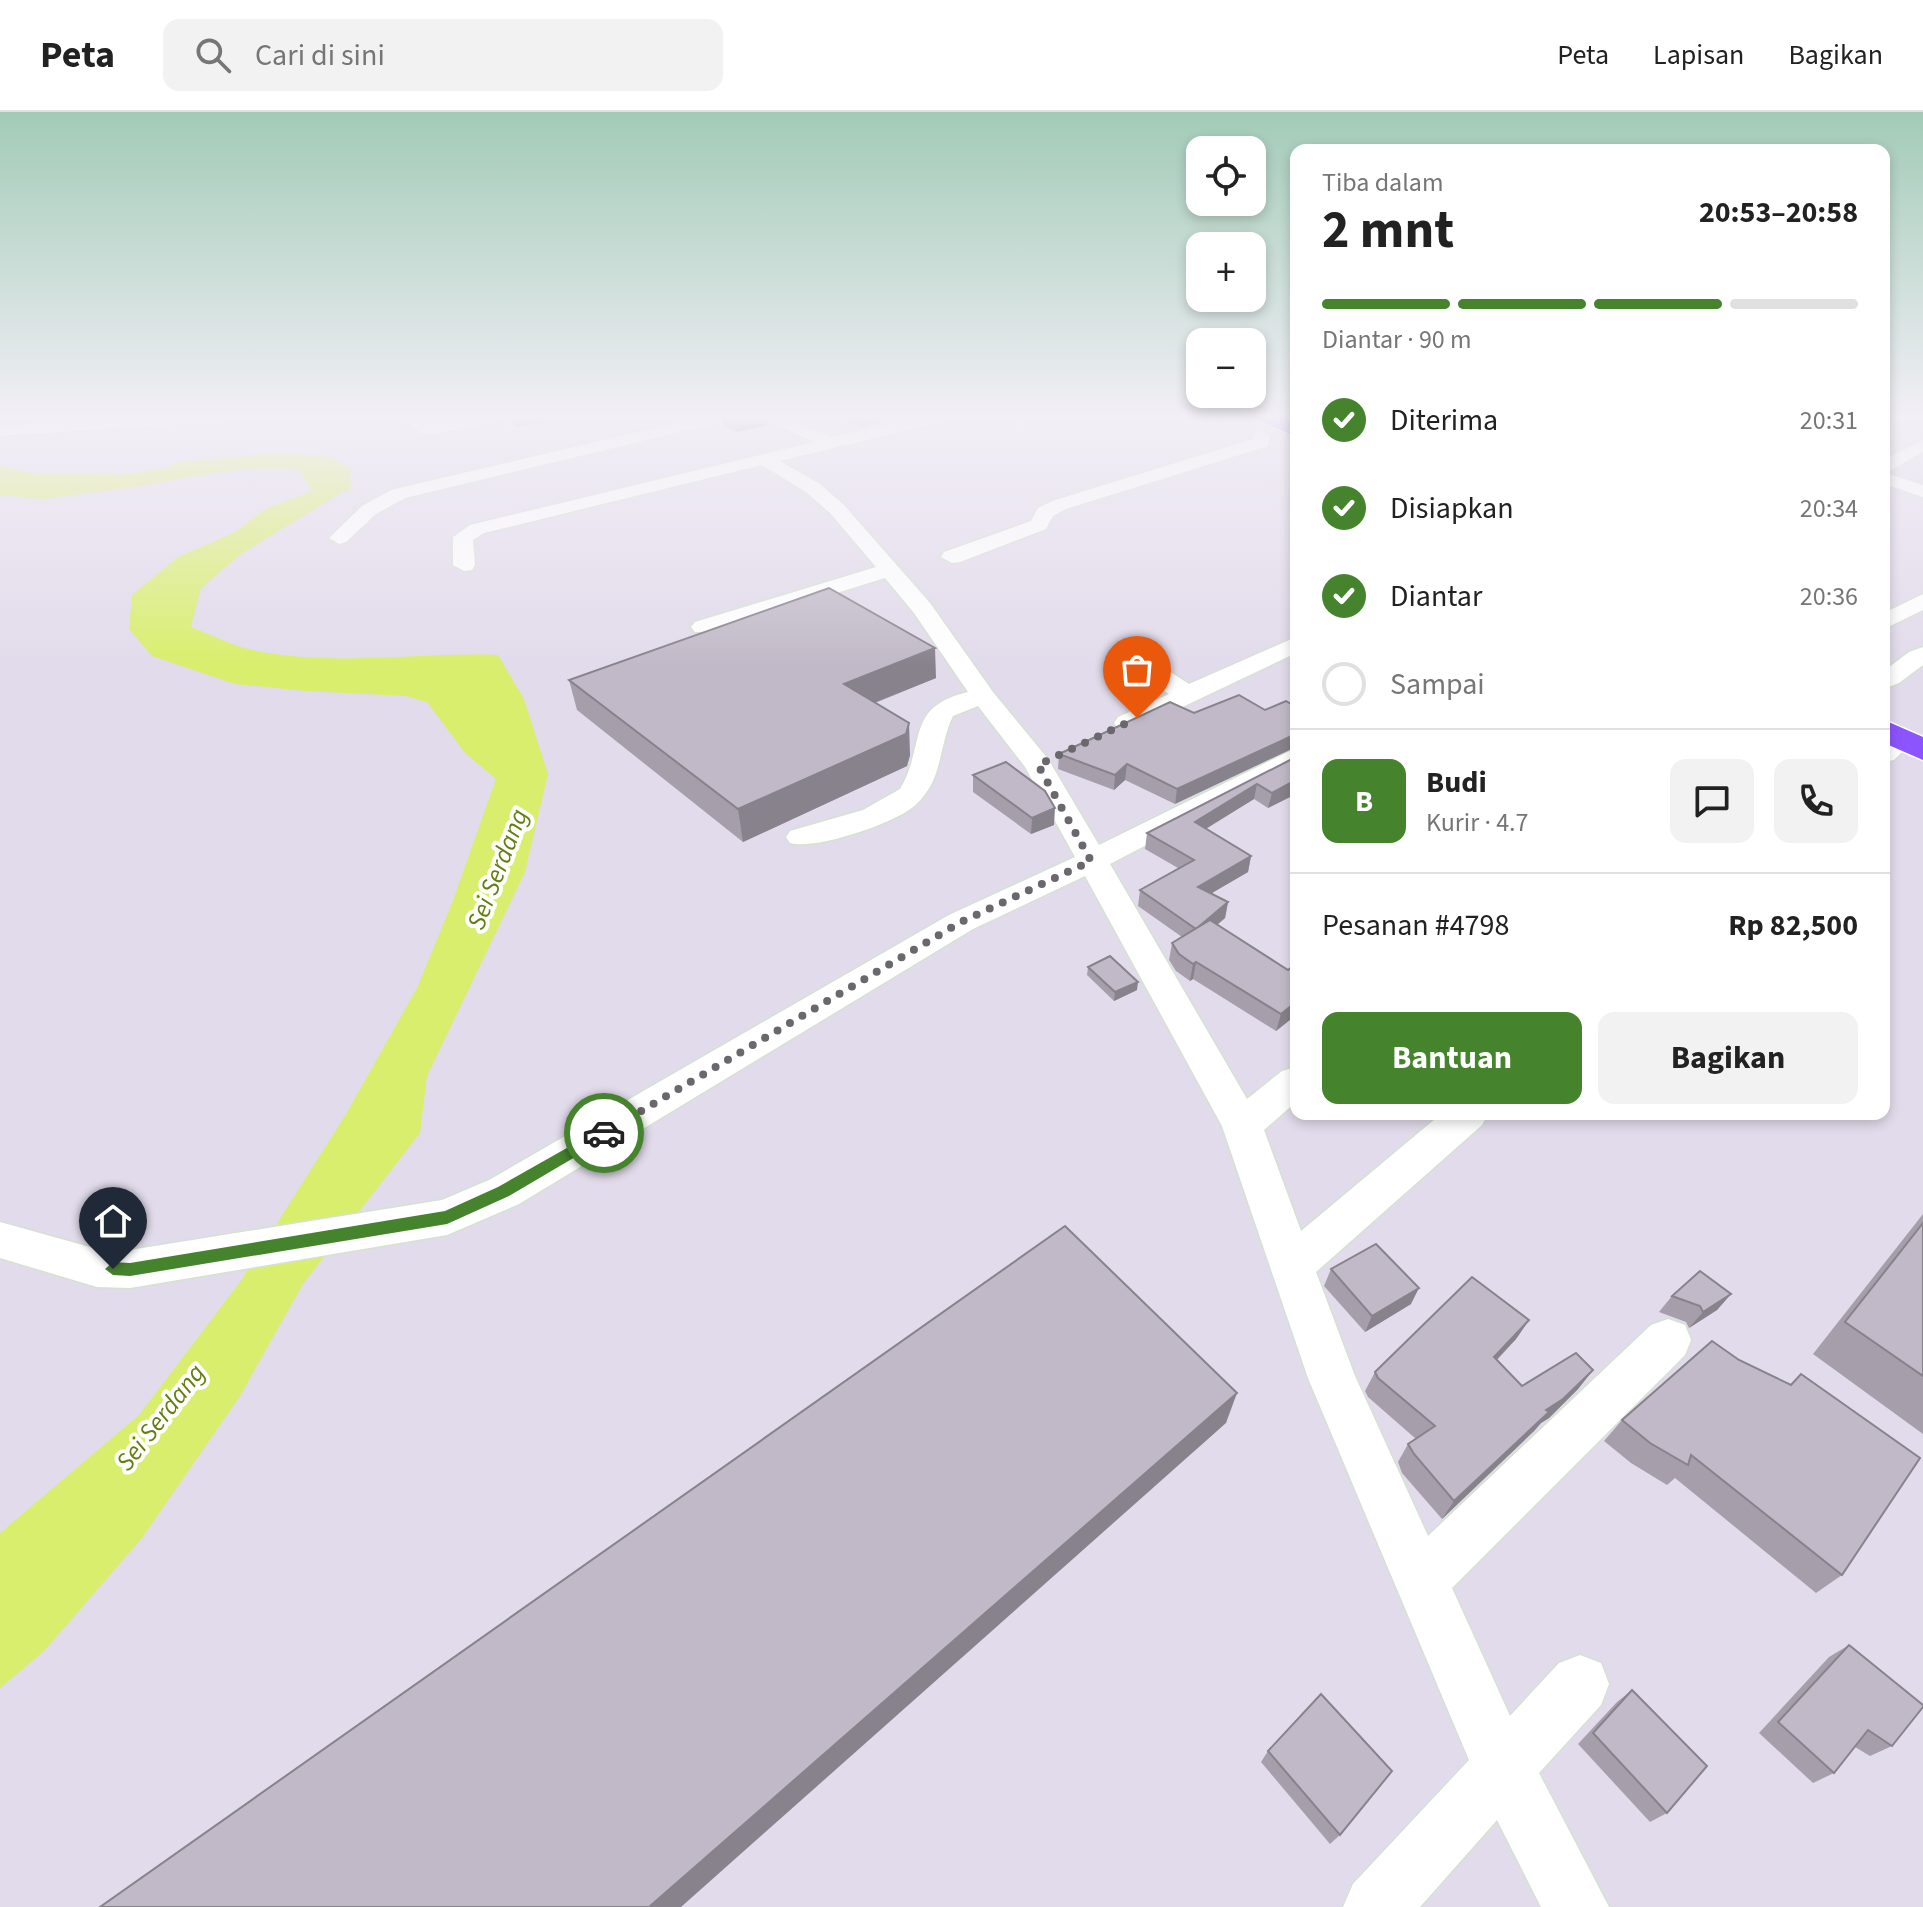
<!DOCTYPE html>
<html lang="id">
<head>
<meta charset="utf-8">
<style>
  :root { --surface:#fff; --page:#f2f2f2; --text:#222; --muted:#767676; --line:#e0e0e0; --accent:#46832d }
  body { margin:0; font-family:"Source Sans 3",sans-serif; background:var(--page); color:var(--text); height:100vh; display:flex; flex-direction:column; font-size:30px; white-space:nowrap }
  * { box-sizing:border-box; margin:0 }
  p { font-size:26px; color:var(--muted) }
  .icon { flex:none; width:44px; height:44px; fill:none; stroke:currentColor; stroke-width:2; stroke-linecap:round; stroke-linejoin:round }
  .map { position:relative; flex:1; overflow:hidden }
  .drawer { position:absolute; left:1290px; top:32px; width:600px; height:976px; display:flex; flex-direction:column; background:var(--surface); border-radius:16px; box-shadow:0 4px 12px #0003 }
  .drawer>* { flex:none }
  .tools { position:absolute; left:1186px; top:24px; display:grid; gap:16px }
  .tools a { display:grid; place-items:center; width:80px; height:80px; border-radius:16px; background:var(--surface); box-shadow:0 4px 12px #0003; font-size:40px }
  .pin { position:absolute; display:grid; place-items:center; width:68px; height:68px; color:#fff; margin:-82px -34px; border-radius:50% 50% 50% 0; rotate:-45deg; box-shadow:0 0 8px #0007 }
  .pin .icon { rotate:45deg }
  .courier { position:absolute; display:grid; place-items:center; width:80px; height:80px; margin:-40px; border:6px solid #46832d; border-radius:50%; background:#fff; color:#222; box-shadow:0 2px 10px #0007 }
  .head em { font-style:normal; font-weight:700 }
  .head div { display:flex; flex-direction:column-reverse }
  .head { display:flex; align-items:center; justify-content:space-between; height:136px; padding:0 32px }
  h1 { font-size:52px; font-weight:700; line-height:60px }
  .bar { display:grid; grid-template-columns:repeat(4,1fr); gap:12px 8px; align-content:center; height:96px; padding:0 32px }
  .bar i { height:10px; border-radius:6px; background:var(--line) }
  .bar .on { background:var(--accent) }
  .bar p { grid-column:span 4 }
  .line { display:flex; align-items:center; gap:20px; padding:0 32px; border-top:2px solid var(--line) }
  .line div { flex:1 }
  .round { display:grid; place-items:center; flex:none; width:84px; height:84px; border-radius:16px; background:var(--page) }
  ol { padding:0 32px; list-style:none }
  li { display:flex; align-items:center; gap:24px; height:88px }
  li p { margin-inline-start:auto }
  li .icon { padding:8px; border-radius:50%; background:var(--accent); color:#fff; stroke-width:4 }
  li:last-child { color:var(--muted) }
  li i { width:44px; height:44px; border:4px solid var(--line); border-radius:50% }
  .action { display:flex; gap:16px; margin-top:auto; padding:16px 32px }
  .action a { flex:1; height:92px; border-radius:16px; background:var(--accent); color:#fff; font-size:32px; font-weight:700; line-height:92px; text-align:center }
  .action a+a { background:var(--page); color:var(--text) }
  header { display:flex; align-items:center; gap:48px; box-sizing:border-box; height:112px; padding:0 40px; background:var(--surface); border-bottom:2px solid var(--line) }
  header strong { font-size:38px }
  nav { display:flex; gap:44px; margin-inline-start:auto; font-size:28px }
  .search { width:560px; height:72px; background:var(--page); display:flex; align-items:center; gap:20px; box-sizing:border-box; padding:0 28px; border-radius:16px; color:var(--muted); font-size:30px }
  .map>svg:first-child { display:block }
  .water { fill:#d9ee6d }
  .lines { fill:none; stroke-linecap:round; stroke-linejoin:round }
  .river { fill:#d9ee6d; fill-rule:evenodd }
  .minor-casing { stroke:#d5e2d0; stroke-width:3 }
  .highway-casing { stroke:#fff; stroke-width:3 }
  .minor { fill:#fff; fill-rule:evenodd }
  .highway { fill:#8c54fd; fill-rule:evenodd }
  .wall { fill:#a69fab }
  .shaded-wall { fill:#87828b }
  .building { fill:#c1b9c7; stroke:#87828b; stroke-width:2 }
  .route { fill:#46832d }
  .done { stroke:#6a676d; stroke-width:8; stroke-dasharray:0 14.4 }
  .labels { text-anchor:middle; stroke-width:8; stroke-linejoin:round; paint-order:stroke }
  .water-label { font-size:26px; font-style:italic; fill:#637e0f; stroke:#fff }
</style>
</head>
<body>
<header>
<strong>Peta</strong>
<div class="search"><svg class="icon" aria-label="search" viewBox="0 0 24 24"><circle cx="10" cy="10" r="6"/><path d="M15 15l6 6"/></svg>Cari di sini</div>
<nav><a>Peta</a><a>Lapisan</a><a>Bagikan</a></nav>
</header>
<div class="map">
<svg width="1923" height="1795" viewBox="0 0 1923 1795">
  <rect width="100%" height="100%" fill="#e2dbeb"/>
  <path class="water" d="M288,342l41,2 23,14 -8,21 -103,63 -40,34 -10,39c19,7 38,17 57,22 82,19 167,3 250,6l26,44 24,75 -23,98 -98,204 -7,57 -117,151 -63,112 -98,142 -98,113 -44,37v-155l139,-118 101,-133 106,-168 71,-126 35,-85 44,-124 -31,-26 -38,-51 -21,-6 -100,-5 -71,-7 -83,-28 -23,-27 3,-34 46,-38 57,-25 30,-23 47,-18 -16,-27 -40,-1 -109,22 -103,14 -44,-4v-20c75,16 151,-7 226,-17 20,-2 41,-3 62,-4z"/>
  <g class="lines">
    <g class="river">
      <path d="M263,342c30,0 58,1 84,16l5,15 -4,6h-20l-3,-12c-36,-21 -104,-6 -144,-1l-9,-2 -4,-6 4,-6 9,-2z"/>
      <polygon points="0,354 39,362 108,361 118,363 122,369 118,375 108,377 39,378 0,370"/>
    </g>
    <defs>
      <g id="minor">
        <polygon points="187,302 264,302 256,307 0,324 0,314"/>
        <polygon points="484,302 513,302 511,306 431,323 420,321 405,308 413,303 431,313"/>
        <polygon points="714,302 741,302 739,306 405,386 376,402 346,430 339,432 329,426 362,394 391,378"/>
        <path d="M751,302h22l60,23 99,-23h27l-2,4 -177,43 40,23 24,21 86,98 63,89 55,67 51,86 197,-97v19l-186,97 137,235 35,-28 14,-4v35l-32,28 37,101 140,-117h47l-6,11 -166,147 39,104 73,160 223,-211 17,-6 17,6 6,15 -6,15 -233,233 58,128 49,-53 21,-8 21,8 8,21 -8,21 -62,68 70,134h-68l-44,-87 -77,87h-77l10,-23 116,-124 -161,-382 -86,-252 -137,-250 -112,53 -454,275 -72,31 -317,53 -33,-1 -97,-29v-36l97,27 33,1 312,-50 47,-20 460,-265 126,-58 -50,-90 -47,-61 -25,10c-11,22 -11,49 -23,71 -6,9 -12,17 -21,23 -22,15 -93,40 -119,33l-4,-6 4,-6 73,-21 37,-21c27,-45 4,-82 68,-97l-54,-79 -29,-35 -174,54h-16l-4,-5 4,-5 181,-55 -46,-54 -24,-21 -44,-27 -278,68 -11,7 2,25 -3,5 -8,1 -11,-6v-28l17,-12 344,-83z"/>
        <path d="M1215,302h57c-10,9 -47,9 -57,0z"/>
        <polygon points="1261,319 1270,324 1268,334 1066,397 1053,404 1046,417 960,450 952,451 941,445 944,440 1031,409 1038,396 1052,389 1253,327 1255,320"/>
        <polygon points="1923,328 1923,340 1886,361 1923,373 1923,385 1884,372 1884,348"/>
        <polygon points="1923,482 1923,498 1884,517 1884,501"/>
        <polygon points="1296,525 1296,541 1136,617 1118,617 1114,611 1118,605 1169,582 1123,551 1120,546 1123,541 1141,541 1189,572"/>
        <polygon points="1923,535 1923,553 1899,571 1884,577 1884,559 1909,540"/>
        <polygon points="1901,619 1911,621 1915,627 1894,648 1884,650 1884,628"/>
      </g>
      <g id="highway">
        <polygon points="1252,302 1277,302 1296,311 1296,325 1255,306"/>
        <polygon points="1884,608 1923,625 1923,648 1884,631"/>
      </g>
    </defs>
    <use href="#minor" class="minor-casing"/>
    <use href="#highway" class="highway-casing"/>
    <use href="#minor" class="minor"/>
    <use href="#highway" class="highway"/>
  </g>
  <g class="wall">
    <polygon points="509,302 546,310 516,315 511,309"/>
    <polygon points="780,302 814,302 793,306"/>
    <polygon points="832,302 908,302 861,315"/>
    <polygon points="767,304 768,313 737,320 723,313 722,305"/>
    <polygon points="936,566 875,591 910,643 907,654 743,730 577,598 569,568"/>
    <polygon points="1194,601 1175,692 1125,668 1114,678 1058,657 1059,642"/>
    <polygon points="1296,645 1296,682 1268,696 1254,687 1206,717 1251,744 1248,760 1211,781 1228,790 1225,806 1217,813 1288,858 1296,852 1296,903 1276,919 1193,867 1190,869 1176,859 1169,848 1172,831 1182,825 1138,794 1140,778 1178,756 1145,737 1147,721"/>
    <polygon points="973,663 1054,713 1031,722 973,680"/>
    <polygon points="1088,855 1137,878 1114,889 1087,863"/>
    <polygon points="1923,1102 1923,1322 1813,1242"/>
    <polygon points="1331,1157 1411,1192 1365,1220 1324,1174"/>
    <polygon points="1731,1182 1717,1198 1689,1216 1686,1210 1659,1200 1672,1184"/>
    <polygon points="1529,1208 1516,1227 1497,1248 1522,1274 1593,1258 1578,1277 1549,1306 1541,1311 1534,1319 1442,1407 1402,1361 1398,1350 1408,1332 1416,1327 1368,1285 1365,1279 1375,1260"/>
    <polygon points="1739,1248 1790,1273 1801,1262 1842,1463 1816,1481 1675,1366 1667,1373 1631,1351 1604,1329 1622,1308"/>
    <polygon points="1849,1533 1892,1634 1870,1644 1855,1635 1834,1661 1813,1671 1759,1621 1829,1545"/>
    <polygon points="1632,1578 1667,1701 1650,1710 1578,1632 1617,1590"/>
    <polygon points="1268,1639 1340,1723 1330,1732 1261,1650"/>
  </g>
  <g class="shaded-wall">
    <polygon points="544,302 546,310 516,315 513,306"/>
    <polygon points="793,302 814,302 793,306"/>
    <polygon points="877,302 908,302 861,315 861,306"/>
    <polygon points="767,304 768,313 737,320 736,312"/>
    <polygon points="935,536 936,566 846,602 844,572"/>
    <polygon points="909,611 910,643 907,654 743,730 738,697"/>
    <polygon points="1296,622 1296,635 1175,692 1177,677"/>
    <polygon points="1127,652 1125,668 1114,678 1115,663"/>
    <polygon points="1296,668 1296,682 1268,696 1272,681"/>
    <polygon points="1257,672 1254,687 1192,725 1195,710"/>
    <polygon points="1055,696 1054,713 1031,722 1032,706"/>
    <polygon points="1251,744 1248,760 1195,791 1198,775"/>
    <polygon points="1228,790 1225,806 1193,833 1196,817"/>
    <polygon points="1196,850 1193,867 1190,869 1193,852"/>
    <polygon points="1138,870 1137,878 1114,889 1115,880"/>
    <polygon points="1296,890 1296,903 1276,919 1281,902"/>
    <polygon points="1419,1176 1411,1192 1365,1220 1372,1204"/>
    <polygon points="1731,1182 1717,1198 1689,1216 1703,1200"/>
    <polygon points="1529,1208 1516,1227 1481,1264 1494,1245"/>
    <polygon points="1593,1258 1578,1277 1549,1306 1541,1311 1534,1319 1442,1407 1454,1389 1546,1298"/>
    <polygon points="1237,1281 1226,1311 681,1795 649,1795"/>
  </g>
  <g class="building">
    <polygon points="510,302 544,302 513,306"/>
    <polygon points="734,302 761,302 767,304 736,312 722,305"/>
    <polygon points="850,302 877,302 861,306"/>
    <polygon points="829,476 935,536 844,572 909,611 906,622 738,697 569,568"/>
    <polygon points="1239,583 1265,598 1286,589 1296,595 1296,622 1177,677 1127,652 1115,663 1059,642 1170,590 1194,601"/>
    <polygon points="1296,645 1296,668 1272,681 1257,672 1195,710 1251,744 1198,775 1228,790 1196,817 1140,778 1194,748 1147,721"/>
    <polygon points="1006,650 1045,679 1055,696 1032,706 973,663"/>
    <polygon points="1210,808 1288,858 1296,852 1296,890 1281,902 1196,850 1193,852 1179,842 1172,831"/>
    <polygon points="1110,844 1138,870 1115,880 1088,855"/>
    <polygon points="1923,1111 1923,1264 1845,1210"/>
    <polygon points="1065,1114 1237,1281 649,1795 100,1795"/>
    <polygon points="1376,1132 1419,1176 1372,1204 1331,1157"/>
    <polygon points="1700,1159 1731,1182 1703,1200 1700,1194 1672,1184"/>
    <polygon points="1472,1165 1529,1208 1494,1245 1522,1274 1576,1241 1593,1258 1563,1287 1546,1298 1549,1300 1454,1389 1414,1342 1408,1332 1435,1314 1378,1266 1375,1260"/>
    <polygon points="1712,1229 1739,1248 1791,1273 1801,1262 1920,1346 1842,1463 1691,1343 1688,1353 1650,1331 1622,1308"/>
    <polygon points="1849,1533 1923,1593 1923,1595 1892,1634 1868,1618 1834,1661 1778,1610"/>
    <polygon points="1632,1578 1707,1654 1667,1701 1593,1621"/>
    <polygon points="1321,1582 1392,1659 1340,1723 1268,1639"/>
  </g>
  <linearGradient id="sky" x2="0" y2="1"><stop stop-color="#a2cbb7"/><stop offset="0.55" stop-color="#f2eff6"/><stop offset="1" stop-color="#f2eff6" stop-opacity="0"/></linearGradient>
  <rect width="1923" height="553" fill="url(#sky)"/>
  <polygon class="route" points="604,1015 609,1017 609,1025 509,1084 447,1112 130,1164 113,1163 105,1157 113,1150 130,1151 445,1099 498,1075"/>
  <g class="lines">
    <polyline class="done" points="604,1021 961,810 1091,749 1038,653 1137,606"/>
  </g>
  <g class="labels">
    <g class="water-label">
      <text transform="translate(497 757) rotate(-69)" y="9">Sei Serdang</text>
      <text transform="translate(160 1305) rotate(-52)" y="9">Sei Serdang</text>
    </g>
  </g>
</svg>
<div class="tools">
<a><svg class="icon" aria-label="locate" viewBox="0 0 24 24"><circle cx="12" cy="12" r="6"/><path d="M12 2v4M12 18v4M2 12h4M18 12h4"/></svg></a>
<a>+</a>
<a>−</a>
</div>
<div class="pin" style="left:1137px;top:606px;background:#ea580c"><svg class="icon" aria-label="bag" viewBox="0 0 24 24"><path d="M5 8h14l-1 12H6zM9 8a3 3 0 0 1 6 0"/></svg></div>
<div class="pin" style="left:113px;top:1157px;background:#1f2937"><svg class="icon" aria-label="home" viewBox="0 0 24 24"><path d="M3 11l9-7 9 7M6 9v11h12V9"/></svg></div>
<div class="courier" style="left:604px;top:1021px"><svg class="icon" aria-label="car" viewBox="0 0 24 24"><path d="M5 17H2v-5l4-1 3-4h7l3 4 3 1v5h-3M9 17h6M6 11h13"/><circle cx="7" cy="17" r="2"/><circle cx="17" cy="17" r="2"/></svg></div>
<section class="drawer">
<div class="head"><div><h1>2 mnt</h1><p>Tiba dalam</p></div><em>20:53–20:58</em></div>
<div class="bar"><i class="on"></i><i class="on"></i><i class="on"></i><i></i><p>Diantar · 90 m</p></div>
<ol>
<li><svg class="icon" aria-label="check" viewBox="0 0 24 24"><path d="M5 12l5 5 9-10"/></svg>Diterima<p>20:31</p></li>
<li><svg class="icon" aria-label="check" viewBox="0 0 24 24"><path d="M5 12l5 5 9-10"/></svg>Disiapkan<p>20:34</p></li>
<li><svg class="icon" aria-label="check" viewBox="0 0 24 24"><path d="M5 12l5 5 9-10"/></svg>Diantar<p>20:36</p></li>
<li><i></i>Sampai</li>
</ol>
<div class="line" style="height:144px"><b class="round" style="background:var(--accent);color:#fff">B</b><div><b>Budi</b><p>Kurir · 4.7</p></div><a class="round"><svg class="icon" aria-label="chat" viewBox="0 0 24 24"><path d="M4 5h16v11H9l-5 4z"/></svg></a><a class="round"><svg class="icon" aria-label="phone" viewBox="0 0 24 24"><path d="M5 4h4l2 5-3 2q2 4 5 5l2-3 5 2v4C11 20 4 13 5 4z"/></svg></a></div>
<div class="line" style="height:104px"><div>Pesanan #4798</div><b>Rp 82,500</b></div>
<div class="action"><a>Bantuan</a><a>Bagikan</a></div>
</section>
</div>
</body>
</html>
